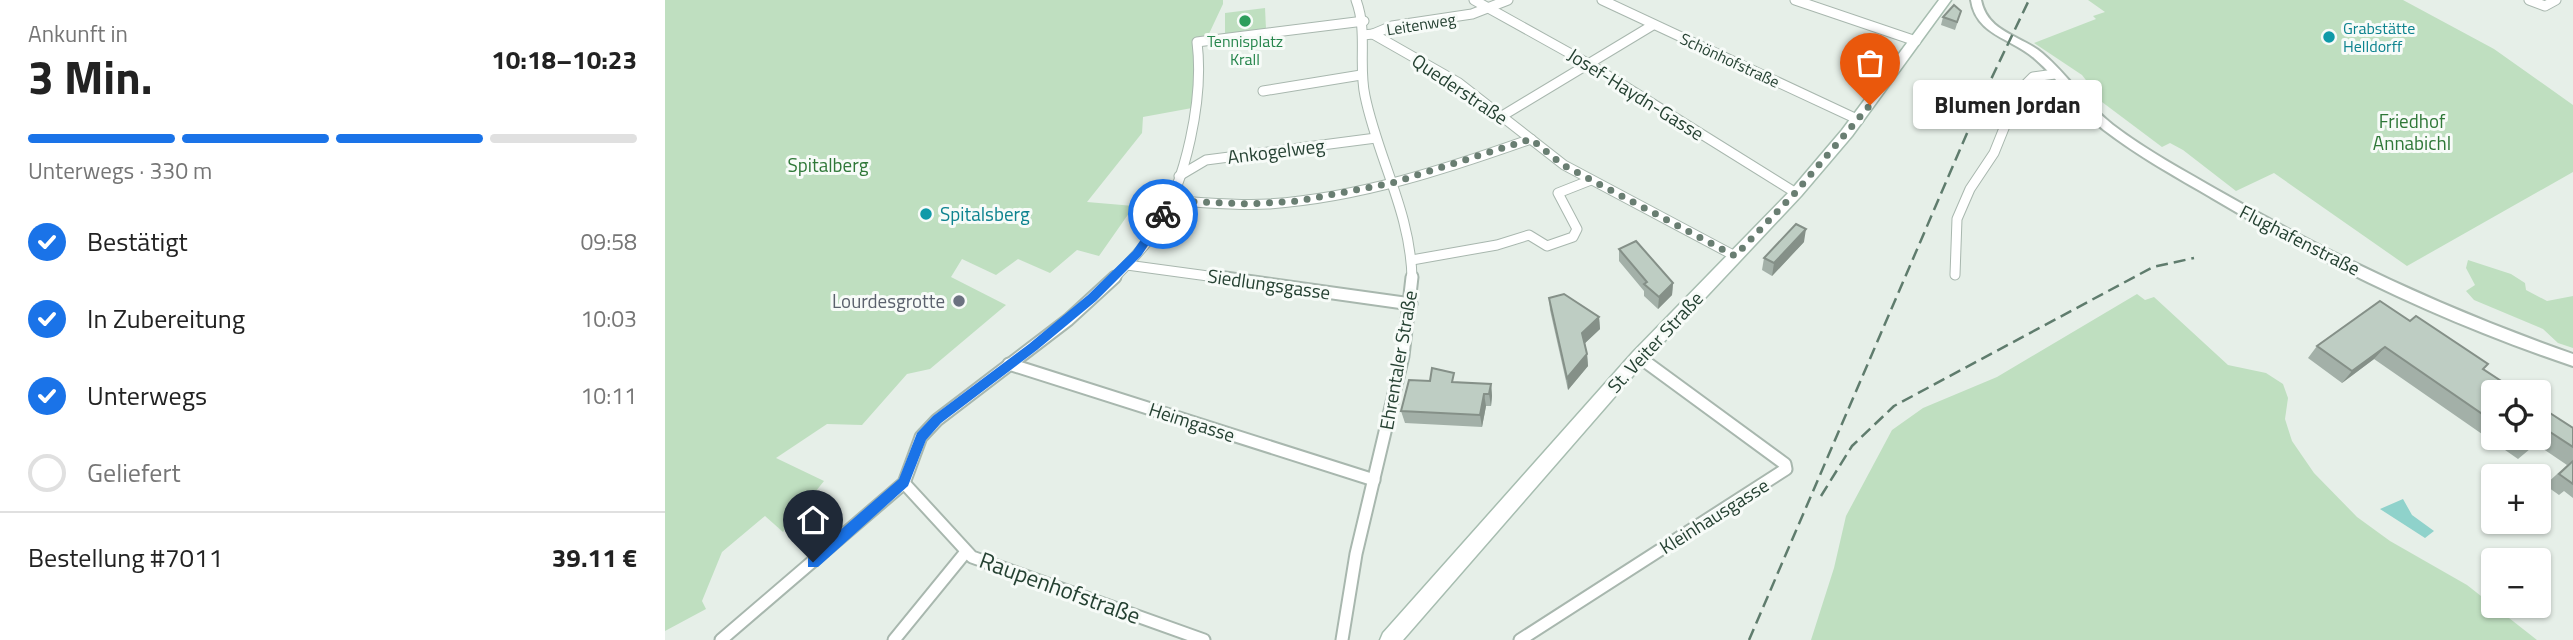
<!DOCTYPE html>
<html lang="de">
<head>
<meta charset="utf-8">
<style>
  :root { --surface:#fff; --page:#f2f2f2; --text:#222; --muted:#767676; --line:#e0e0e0; --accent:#1a73e8 }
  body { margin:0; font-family:"Titillium Web",sans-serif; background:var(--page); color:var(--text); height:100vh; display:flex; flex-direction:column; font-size:26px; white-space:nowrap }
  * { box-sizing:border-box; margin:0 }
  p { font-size:23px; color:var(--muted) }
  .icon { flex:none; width:38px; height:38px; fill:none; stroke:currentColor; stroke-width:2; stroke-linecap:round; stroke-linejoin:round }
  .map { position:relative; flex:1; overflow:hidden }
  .panel { display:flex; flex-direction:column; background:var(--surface); width:665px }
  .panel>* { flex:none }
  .controls { position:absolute; left:1816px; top:380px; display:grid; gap:14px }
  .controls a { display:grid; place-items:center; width:70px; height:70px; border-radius:7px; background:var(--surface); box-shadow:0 2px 5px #0004; font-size:35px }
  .pin { position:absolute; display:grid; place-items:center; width:60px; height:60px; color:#fff; margin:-72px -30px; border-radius:50% 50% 50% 0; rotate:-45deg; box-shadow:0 0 7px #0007 }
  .pin .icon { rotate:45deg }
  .courier { position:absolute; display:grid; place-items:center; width:70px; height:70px; margin:-35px; border:5px solid #1a73e8; border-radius:50%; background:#fff; color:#222; box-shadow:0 2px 9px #0007 }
  .bubble { position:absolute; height:49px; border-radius:7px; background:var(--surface); box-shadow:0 2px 5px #0004; font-size:23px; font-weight:700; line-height:49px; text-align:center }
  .headline em { font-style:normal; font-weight:700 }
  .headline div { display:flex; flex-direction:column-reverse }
  .headline { display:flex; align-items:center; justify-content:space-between; height:119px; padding:0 28px }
  h1 { font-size:46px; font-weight:700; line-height:52px }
  .bar { display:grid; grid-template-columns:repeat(4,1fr); gap:10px 7px; align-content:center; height:84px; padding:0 28px }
  .bar i { height:9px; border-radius:5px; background:var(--line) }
  .bar .current { background:var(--accent) }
  .bar p { grid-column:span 4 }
  .line { display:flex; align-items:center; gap:18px; padding:0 28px; border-top:2px solid var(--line) }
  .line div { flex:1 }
  ol { padding:0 28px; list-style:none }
  li { display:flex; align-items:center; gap:21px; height:77px }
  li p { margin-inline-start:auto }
  li .icon { padding:7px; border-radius:50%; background:var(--accent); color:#fff; stroke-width:4 }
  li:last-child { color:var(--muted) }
  li i { width:38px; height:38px; border:4px solid var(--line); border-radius:50% }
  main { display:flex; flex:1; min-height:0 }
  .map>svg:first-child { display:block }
  .green { fill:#bfdfc0 }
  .water { fill:#8fd2cb }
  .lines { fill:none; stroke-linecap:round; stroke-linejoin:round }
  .minor-far1-casing { stroke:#a8b7ae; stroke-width:11 }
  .minor-casing { stroke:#a8b7ae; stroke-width:15 }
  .tertiary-casing { stroke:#a8b7ae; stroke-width:4 }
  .secondary-casing { stroke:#a7bdb0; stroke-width:3 }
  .minor-far1 { stroke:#fff; stroke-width:9 }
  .minor { stroke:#fff; stroke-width:11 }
  .tertiary { fill:#fff; fill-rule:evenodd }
  .secondary { fill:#fff; fill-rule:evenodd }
  .rail { stroke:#5f7c6d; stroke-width:2.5; stroke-dasharray:12 6; stroke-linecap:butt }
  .wall { fill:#a3b0a8 }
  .shaded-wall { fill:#859088 }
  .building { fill:#becdc3; stroke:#859088; stroke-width:2 }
  .route { fill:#1a73e8 }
  .done { stroke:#697e72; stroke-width:7; stroke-dasharray:0 12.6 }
  .leisure-dot { fill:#2e9e5b; stroke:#f7fbf8; stroke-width:2.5 }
  .culture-dot { fill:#0f9aa8; stroke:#f7fbf8; stroke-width:2.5 }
  .worship-dot { fill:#6b7280; stroke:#f7fbf8; stroke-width:2.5 }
  .labels { text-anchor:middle; stroke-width:6; stroke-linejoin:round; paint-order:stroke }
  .far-street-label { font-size:16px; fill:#254132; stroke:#f7fbf8 }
  .far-culture-label { font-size:16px; fill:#0d838f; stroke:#f7fbf8; text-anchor:start }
  .far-leisure-label { font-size:16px; fill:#27864d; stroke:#f7fbf8 }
  .street-label { font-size:19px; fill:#254132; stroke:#f7fbf8 }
  .park-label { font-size:19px; fill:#2f7838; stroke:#f7fbf8 }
  .culture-label { font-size:19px; fill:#0d838f; stroke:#f7fbf8; text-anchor:start }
  .worship-label { font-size:19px; fill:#5b616d; stroke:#f7fbf8; text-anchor:end }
  .near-street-label { font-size:23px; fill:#254132; stroke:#f7fbf8 }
</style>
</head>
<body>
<main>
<section class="panel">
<div class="headline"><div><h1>3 Min.</h1><p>Ankunft in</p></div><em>10:18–10:23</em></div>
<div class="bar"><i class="current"></i><i class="current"></i><i class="current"></i><i></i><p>Unterwegs · 330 m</p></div>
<ol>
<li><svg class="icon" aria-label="check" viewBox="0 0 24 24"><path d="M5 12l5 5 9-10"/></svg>Bestätigt<p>09:58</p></li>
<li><svg class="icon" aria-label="check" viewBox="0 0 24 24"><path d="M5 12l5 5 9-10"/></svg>In Zubereitung<p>10:03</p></li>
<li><svg class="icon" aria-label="check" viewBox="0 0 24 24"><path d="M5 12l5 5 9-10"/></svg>Unterwegs<p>10:11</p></li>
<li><i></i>Geliefert</li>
</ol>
<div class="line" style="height:91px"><div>Bestellung #7011</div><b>39.11 €</b></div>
</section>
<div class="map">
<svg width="1908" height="640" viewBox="0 0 1908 640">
  <rect width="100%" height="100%" fill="#e6efe8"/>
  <g class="green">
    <polygon points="0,0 558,0 558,4 542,38 529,40 530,74 527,108 478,117 477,133 422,202 469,206 434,256 412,250 385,273 353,259 331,275 297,259 286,277 341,305 265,369 242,374 197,425 162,424 111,458 159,481 118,532 100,516 57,552 37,601 41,609 0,631"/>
    <polygon points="1423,0 1738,0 1829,49 1908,105 1908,172 1742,266 1609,173 1571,191 1518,150 1505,143 1497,147 1417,87 1424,84 1417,75 1369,43 1431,19 1428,16 1440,12"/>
    <polygon points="600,8 601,29 560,34 560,13"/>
    <polygon points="1803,260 1846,274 1860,283 1861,290 1882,301 1908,296 1908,348 1893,343 1878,329 1809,300 1801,291 1810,285 1801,268"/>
    <polygon points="1472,294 1480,300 1489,297 1563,365 1601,373 1618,384 1623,398 1620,419 1627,441 1649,473 1692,517 1725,541 1802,585 1872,640 1146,640 1169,568 1181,516 1227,430 1258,408 1332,377"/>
  </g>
  <polygon class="water" points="1738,499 1747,515 1769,531 1760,538 1715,509"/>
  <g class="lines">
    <defs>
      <g id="minor-far1">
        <path d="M691,0c12,32 2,64 9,96 13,63 46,117 47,183"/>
        <polyline points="809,0 924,64 1131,193"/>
        <polyline points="937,0 1194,120"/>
        <polyline points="1130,0 1251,41"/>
        <polyline points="1864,0 1880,6 1891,0"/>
        <polyline points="708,34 727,26 807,14 843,0"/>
        <polyline points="698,35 708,34 794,83 899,165 1070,256"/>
        <polyline points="598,91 696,75"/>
        <polyline points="837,116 988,25"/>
        <polyline points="514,176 541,160 711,138"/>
        <path d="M507,201c32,1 64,5 96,3 91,-6 178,-35 263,-65"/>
        <polyline points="747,260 832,245 864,235 882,246 908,237 912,229 893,193 926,180"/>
        <polyline points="462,265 565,279"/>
        <polyline points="1290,275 1292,219 1305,189 1329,153 1354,91 1368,77 1390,74"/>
        <path d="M448,279c15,-15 31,-31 43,-49 30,-49 48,-131 41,-188l167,-21"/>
      </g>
      <g id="minor">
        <polyline points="553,277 746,304"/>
        <polyline points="344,364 709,480"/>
        <polyline points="239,483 307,557 539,640"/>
        <polyline points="56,640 239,483 256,437 272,420 403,320 450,277"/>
        <polyline points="229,640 300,553"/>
        <polyline points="677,640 691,554 738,356 747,277"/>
        <polyline points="855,640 1121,469 1120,464 974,357"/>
      </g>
      <path id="tertiary" d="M1306,0h10c6,32 39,35 61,53 26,22 44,51 71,72 34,26 72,46 108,67 113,65 229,119 352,162v12c-126,-42 -247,-100 -361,-168 -36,-21 -74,-42 -108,-68 -27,-21 -44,-50 -70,-72 -23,-20 -58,-23 -63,-58z"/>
      <polygon id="secondary" points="1274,0 1286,0 1187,136 1136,196 980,362 738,640 715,640 718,633 968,352 1126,190 1177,130"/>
    </defs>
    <use href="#minor-far1" class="minor-far1-casing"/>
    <use href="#minor" class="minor-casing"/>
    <use href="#tertiary" class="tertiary-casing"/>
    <use href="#secondary" class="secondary-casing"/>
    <use href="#minor-far1" class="minor-far1"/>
    <use href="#minor" class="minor"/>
    <use href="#tertiary" class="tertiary"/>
    <use href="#secondary" class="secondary"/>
    <g class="rail">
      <polyline points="1156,496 1187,446 1229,406 1488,267 1529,258"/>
      <polyline points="1084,640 1318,96 1364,0"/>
    </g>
  </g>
  <g class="wall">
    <polygon points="1278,17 1294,18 1290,30 1276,25"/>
    <polygon points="1139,242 1107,276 1097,270 1099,258"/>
    <polygon points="954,249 1008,283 1007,295 993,309 979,296 979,291 954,261"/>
    <polygon points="884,298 934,317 935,329 920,343 922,354 923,366 903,390 885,310"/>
    <polygon points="1715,301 1818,369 1829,392 1829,438 1874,438 1874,406 1908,428 1908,498 1899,491 1894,495 1880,485 1902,465 1871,444 1853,459 1709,359 1677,383 1643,358 1652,346"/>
    <polygon points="765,381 826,384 827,396 826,406 821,406 817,427 740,423 736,411"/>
  </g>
  <g class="shaded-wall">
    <polygon points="1141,229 1139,242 1107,276 1109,263"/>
    <polygon points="1008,283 1007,295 993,309 994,297"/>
    <polygon points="934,317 935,329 918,345 917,333"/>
    <polygon points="1720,347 1709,359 1677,383 1687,371"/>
    <polygon points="922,354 923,366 903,390 902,378"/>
    <polygon points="826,384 827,396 826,406 824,394"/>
    <polygon points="819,394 821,406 817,427 815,415"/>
  </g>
  <g class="building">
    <polygon points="1289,5 1296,11 1292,22 1278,17"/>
    <polygon points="1131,224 1141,229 1109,263 1099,258"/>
    <polygon points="971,241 1008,283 994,297 979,284 982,282 954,249"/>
    <polygon points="899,294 934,317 917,333 922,354 902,378 884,298"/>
    <polygon points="1715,301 1745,321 1751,316 1823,364 1818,369 1853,392 1829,392 1829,422 1720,347 1687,371 1652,346"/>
    <polygon points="767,368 789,373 787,382 826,384 824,394 819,394 815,415 736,411 744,380 765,381"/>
    <polygon points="1874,406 1908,428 1908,447 1885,432 1867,448 1852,438 1874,438"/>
    <polygon points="1908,461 1908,484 1894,474"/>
  </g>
  <polygon class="route" points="495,212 504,214 476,256 431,301 372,350 276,423 261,440 243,486 153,567 143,567 143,558 234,479 252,433 268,416 364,344 423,295 468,251"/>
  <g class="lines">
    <polyline class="done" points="498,214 507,201 586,204 633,201 727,183 866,139 898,165 1070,256 1130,193 1205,105"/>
  </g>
  <circle class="leisure-dot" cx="580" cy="21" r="7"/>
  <g class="culture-dot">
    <circle cx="1664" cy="37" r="7"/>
    <circle cx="261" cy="214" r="7"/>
  </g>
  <circle class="worship-dot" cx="294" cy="301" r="7"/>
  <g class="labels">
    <g class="far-street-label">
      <text transform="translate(756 24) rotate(-9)" y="6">Leitenweg</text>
      <text transform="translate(1065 60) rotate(25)" y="6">Schönhofstraße</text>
    </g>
    <g class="far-culture-label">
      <text x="1678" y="34">Grabstätte<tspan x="1678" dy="18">Helldorff</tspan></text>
    </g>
    <g class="far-leisure-label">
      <text x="580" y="47">Tennisplatz<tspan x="580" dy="18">Krall</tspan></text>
    </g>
    <g class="street-label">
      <text transform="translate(795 89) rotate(34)" y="7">Quederstraße</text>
      <text transform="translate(971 94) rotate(32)" y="7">Josef-Haydn-Gasse</text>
      <text transform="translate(611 151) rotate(-7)" y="7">Ankogelweg</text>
      <text transform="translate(1635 240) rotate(27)" y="7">Flughafenstraße</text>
      <text transform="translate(604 284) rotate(8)" y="7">Siedlungsgasse</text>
      <text transform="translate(990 342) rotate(-47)" y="7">St. Veiter Straße</text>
      <text transform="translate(733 360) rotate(-80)" y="7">Ehrentaler Straße</text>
      <text transform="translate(527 422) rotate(18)" y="7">Heimgasse</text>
      <text transform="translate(1049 516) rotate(-32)" y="7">Kleinhausgasse</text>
    </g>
    <g class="park-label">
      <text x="1747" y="128">Friedhof<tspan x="1747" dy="22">Annabichl</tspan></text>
      <text x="163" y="172">Spitalberg</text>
    </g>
    <g class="culture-label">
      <text x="275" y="221">Spitalsberg</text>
    </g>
    <g class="worship-label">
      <text x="280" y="308">Lourdesgrotte</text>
    </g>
    <g class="near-street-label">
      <text transform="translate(395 588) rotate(20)" y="8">Raupenhofstraße</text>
    </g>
  </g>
</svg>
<div class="controls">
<a><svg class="icon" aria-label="locate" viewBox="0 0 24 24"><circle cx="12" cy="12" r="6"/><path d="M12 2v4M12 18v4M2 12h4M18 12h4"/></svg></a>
<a>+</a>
<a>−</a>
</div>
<div class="pin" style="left:1205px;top:105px;background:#ea580c"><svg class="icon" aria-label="bag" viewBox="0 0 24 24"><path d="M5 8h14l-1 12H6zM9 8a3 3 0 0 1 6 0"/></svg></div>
<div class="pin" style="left:148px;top:562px;background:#1f2937"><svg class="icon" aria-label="home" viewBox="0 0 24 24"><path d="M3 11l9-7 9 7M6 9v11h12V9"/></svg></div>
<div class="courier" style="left:498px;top:214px"><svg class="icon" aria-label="bike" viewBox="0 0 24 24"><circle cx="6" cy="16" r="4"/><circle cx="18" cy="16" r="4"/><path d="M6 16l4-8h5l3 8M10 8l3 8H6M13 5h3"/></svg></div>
<div class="bubble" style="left:1248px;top:80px;width:189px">Blumen Jordan</div>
</div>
</main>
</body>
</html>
